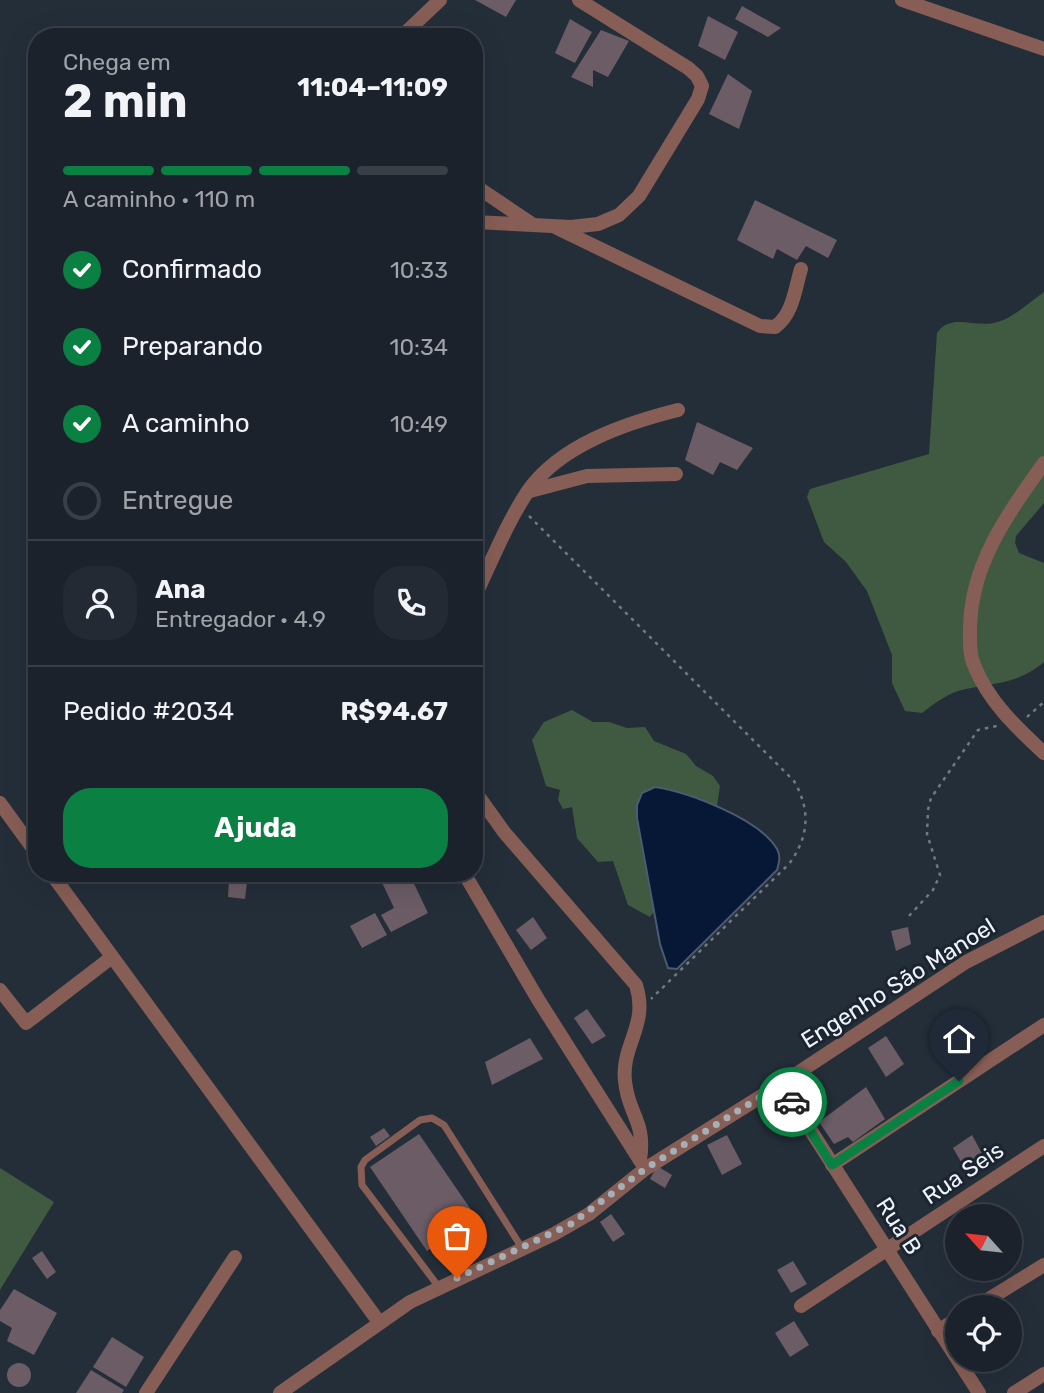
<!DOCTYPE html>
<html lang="pt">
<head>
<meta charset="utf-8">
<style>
  :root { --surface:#1b222b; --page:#242a33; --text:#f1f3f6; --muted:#a0a4a9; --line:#393f47; --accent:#0b8043 }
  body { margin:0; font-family:Rubik,sans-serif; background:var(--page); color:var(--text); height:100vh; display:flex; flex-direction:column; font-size:26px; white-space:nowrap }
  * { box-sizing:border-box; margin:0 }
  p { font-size:23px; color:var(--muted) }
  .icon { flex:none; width:38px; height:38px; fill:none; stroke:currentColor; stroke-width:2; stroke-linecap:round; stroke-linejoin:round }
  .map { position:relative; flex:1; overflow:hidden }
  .side { position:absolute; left:28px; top:28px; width:455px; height:854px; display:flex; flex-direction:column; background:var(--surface); border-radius:28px; box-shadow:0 7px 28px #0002,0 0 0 2px var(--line) }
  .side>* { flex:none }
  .needle { width:46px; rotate:297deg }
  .fabs { position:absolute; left:945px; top:1204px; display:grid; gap:14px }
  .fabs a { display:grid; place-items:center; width:77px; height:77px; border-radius:50%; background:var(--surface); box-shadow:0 7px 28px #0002,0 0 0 2px var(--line); font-size:35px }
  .pin { position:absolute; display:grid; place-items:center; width:60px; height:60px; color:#fff; margin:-72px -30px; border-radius:50% 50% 50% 0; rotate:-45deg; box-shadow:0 0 7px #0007 }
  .pin .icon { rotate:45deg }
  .courier { position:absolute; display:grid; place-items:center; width:70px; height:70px; margin:-35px; border:5px solid #0b8043; border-radius:50%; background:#fff; color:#222; box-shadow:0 2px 9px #0007 }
  .head em { font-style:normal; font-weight:700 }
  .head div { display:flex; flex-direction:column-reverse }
  .head { display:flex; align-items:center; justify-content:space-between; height:119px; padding:0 35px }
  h1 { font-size:46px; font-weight:700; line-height:52px }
  .bar { display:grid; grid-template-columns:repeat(4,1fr); gap:10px 7px; align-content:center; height:84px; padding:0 35px }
  .bar i { height:9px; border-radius:5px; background:var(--line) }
  .bar .current { background:var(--accent) }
  .bar p { grid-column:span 4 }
  .line { display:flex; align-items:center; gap:18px; padding:0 35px; border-top:2px solid var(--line) }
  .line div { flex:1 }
  .round { display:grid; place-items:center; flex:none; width:74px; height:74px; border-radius:28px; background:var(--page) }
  ol { padding:0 35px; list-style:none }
  li { display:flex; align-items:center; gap:21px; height:77px }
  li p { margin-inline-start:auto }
  li .icon { padding:7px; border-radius:50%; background:var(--accent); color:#fff; stroke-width:4 }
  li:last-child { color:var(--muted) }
  li i { width:38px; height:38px; border:4px solid var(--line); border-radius:50% }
  .cta { display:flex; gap:14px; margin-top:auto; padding:14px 35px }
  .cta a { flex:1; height:80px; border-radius:28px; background:var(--accent); color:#fff; font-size:28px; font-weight:700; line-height:80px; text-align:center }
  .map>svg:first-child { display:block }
  .green { fill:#405a42 }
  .water { fill:#071837; stroke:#4c5a72; stroke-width:2 }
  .building { fill:#6b5c65 }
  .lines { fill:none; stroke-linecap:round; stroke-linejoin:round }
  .path { stroke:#707983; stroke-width:2.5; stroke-dasharray:3.5 5; stroke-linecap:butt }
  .lane { stroke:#875e55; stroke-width:7 }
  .street { stroke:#875e55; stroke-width:14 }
  .done { stroke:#a6aeb6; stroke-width:7; stroke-dasharray:0 12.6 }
  .route { stroke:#0b8043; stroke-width:9 }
  .labels { text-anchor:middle; stroke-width:6; stroke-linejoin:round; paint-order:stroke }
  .street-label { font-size:23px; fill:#ecf3fa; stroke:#1b242f }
</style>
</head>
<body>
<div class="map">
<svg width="1044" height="1393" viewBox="0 0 1044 1393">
  <rect width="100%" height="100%" fill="#242e39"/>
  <g class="green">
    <path d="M1044,292v211l-28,33 -1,7 4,10 25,10v99c-26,22 -47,20 -78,27 -17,3 -31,14 -44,24l-17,-2 -13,-28v-28l-25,-64 -21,-29 -22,-20 -17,-45 3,-8 119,-35 8,-121c15,-21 37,-4 61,-11 16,-5 32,-20 46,-30z"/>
    <polygon points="572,710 593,722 609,722 627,728 645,727 654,741 686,754 696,766 713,776 720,786 715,819 645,865 655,910 650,917 628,905 613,861 598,862 577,838 572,807 563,809 558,800 560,790 546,786 532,740 544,722"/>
    <polygon points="0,1168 54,1202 0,1290"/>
  </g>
  <path class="water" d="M655,787c33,5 105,32 122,62 4,7 2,14 0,21l-100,99 -9,-1 -8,-24 -23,-126v-13l5,-12z"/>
  <g class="building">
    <polygon points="475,0 516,0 506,17"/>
    <polygon points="742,6 781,28 768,37 735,19"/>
    <polygon points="708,16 738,32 725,60 698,46"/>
    <polygon points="570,19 592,32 575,63 555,53"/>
    <polygon points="601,30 629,41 608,77 593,70 593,87 571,77"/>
    <polygon points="728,74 752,91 739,129 709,114"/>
    <polygon points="755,200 837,240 828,258 806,246 797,260 777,249 773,259 737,240"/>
    <polygon points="697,422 753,448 737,470 720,462 713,475 685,460"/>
    <polygon points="409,873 428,913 391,932 381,915 394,908 378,874"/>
    <polygon points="229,881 247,882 245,899 228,897"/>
    <polygon points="375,913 387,935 362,948 350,926"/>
    <polygon points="533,917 547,938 531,950 516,930"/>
    <polygon points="908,927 911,944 896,951 891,931"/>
    <polygon points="587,1009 606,1036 592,1044 574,1018"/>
    <polygon points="886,1036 904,1064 886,1077 868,1048"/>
    <polygon points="530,1038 543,1059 492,1085 485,1062"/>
    <polygon points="866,1087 885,1119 853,1142 848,1137 834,1144 819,1122"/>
    <polygon points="384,1128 390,1136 376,1146 370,1137"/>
    <polygon points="419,1134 476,1217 427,1251 370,1167"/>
    <polygon points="727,1135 742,1164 722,1175 707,1145"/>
    <polygon points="972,1135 985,1159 967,1172 953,1148"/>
    <polygon points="657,1166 672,1175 665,1188 650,1179"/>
    <polygon points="611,1214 625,1234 613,1242 600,1222"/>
    <polygon points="468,1230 475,1239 445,1260 442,1248"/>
    <polygon points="42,1251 56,1272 47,1279 32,1258"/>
    <polygon points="793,1261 807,1284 791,1293 777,1270"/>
    <polygon points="14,1289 57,1313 34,1355 7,1341 12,1328 0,1321 0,1310"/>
    <polygon points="794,1321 809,1345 790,1357 775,1333"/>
    <polygon points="112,1337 144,1357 126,1387 93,1367"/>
    <circle cx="19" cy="1375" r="12"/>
    <polygon points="91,1370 124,1390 122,1393 76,1393"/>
  </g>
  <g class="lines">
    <g class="path">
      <path d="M529,516l265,265c17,29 15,56 -5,83l-138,135"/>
      <polyline points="1027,717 1044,702"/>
      <polyline points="909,916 933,890 940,875 927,834 928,810 931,798 978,730 997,726"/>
    </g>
    <polyline class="lane" points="438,1286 362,1185 361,1167 365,1160 420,1120 432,1118 444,1125 522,1248"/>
    <g class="street">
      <polyline points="902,0 1044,49"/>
      <polyline points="401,37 440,0"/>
      <polyline points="474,185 532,224"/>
      <polyline points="474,222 571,227 598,224 619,215 639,196 698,99 702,86 697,76 688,68 579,0"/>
      <path d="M557,228l203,98 15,1c18,-13 20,-38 26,-58"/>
      <path d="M1044,463c-36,51 -73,100 -74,165 0,12 -1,26 4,37 14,36 43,63 70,88"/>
      <polyline points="530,491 587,476 676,474"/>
      <path d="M474,598c17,-35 32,-74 54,-107 32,-46 98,-68 150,-81"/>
      <path d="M474,790l30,42 132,153c13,41 -15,59 -11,96 3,34 21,39 15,79"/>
      <polyline points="0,803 37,854"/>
      <polyline points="51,873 379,1322"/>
      <polyline points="464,873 539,1001 641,1162"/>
      <polyline points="0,990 26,1023 112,957"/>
      <polyline points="781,1084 979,1393"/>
      <polyline points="832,1165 1044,1025"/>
      <polyline points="801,1306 1044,1146"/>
      <polyline points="976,1307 1044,1265"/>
      <polyline points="938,1331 957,1319"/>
      <polyline points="146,1393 235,1257"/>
      <polyline points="280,1393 410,1302 554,1234 589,1214 645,1169 781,1084 966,962 1044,922"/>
      <polyline points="1014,1393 1044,1374"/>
    </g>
  </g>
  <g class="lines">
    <polyline class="done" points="457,1278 571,1224 645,1169 781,1084 792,1102"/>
    <polyline class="route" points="792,1102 832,1165 959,1081"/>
  </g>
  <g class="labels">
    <g class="street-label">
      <text transform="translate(898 983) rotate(-32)" y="8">Engenho São Manoel</text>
      <text transform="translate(963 1173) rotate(-34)" y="8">Rua Seis</text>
      <text transform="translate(899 1226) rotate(57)" y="8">Rua B</text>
    </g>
  </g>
</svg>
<div class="fabs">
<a><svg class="needle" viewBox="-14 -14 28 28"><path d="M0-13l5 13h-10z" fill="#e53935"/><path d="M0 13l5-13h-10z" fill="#a0a4a9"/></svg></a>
<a><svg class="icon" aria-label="locate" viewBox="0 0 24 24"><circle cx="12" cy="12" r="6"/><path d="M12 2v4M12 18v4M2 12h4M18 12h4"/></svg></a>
</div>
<div class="pin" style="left:457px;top:1278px;background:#ea580c"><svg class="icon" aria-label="bag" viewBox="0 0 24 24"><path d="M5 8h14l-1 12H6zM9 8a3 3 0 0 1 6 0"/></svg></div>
<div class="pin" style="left:959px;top:1081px;background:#1f2937"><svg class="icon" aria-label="home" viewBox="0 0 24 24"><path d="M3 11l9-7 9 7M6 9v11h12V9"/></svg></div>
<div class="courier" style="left:792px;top:1102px"><svg class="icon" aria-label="car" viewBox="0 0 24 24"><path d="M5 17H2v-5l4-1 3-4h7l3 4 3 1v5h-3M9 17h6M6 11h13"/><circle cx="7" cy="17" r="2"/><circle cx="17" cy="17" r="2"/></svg></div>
<section class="side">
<div class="head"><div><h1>2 min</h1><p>Chega em</p></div><em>11:04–11:09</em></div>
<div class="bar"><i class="current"></i><i class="current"></i><i class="current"></i><i></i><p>A caminho · 110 m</p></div>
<ol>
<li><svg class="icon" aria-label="check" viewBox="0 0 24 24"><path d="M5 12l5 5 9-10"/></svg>Confirmado<p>10:33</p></li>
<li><svg class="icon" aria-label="check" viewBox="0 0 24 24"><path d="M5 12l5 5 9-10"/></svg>Preparando<p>10:34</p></li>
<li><svg class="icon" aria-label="check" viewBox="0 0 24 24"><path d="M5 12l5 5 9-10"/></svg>A caminho<p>10:49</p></li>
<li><i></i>Entregue</li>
</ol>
<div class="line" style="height:126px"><a class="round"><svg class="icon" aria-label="person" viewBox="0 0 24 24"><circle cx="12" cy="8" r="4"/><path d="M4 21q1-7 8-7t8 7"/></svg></a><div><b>Ana</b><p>Entregador · 4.9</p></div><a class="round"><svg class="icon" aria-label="phone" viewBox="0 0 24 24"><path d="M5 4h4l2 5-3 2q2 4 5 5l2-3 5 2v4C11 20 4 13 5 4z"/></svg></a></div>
<div class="line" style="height:91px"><div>Pedido #2034</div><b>R$94.67</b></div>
<div class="cta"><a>Ajuda</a></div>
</section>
</div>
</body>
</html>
